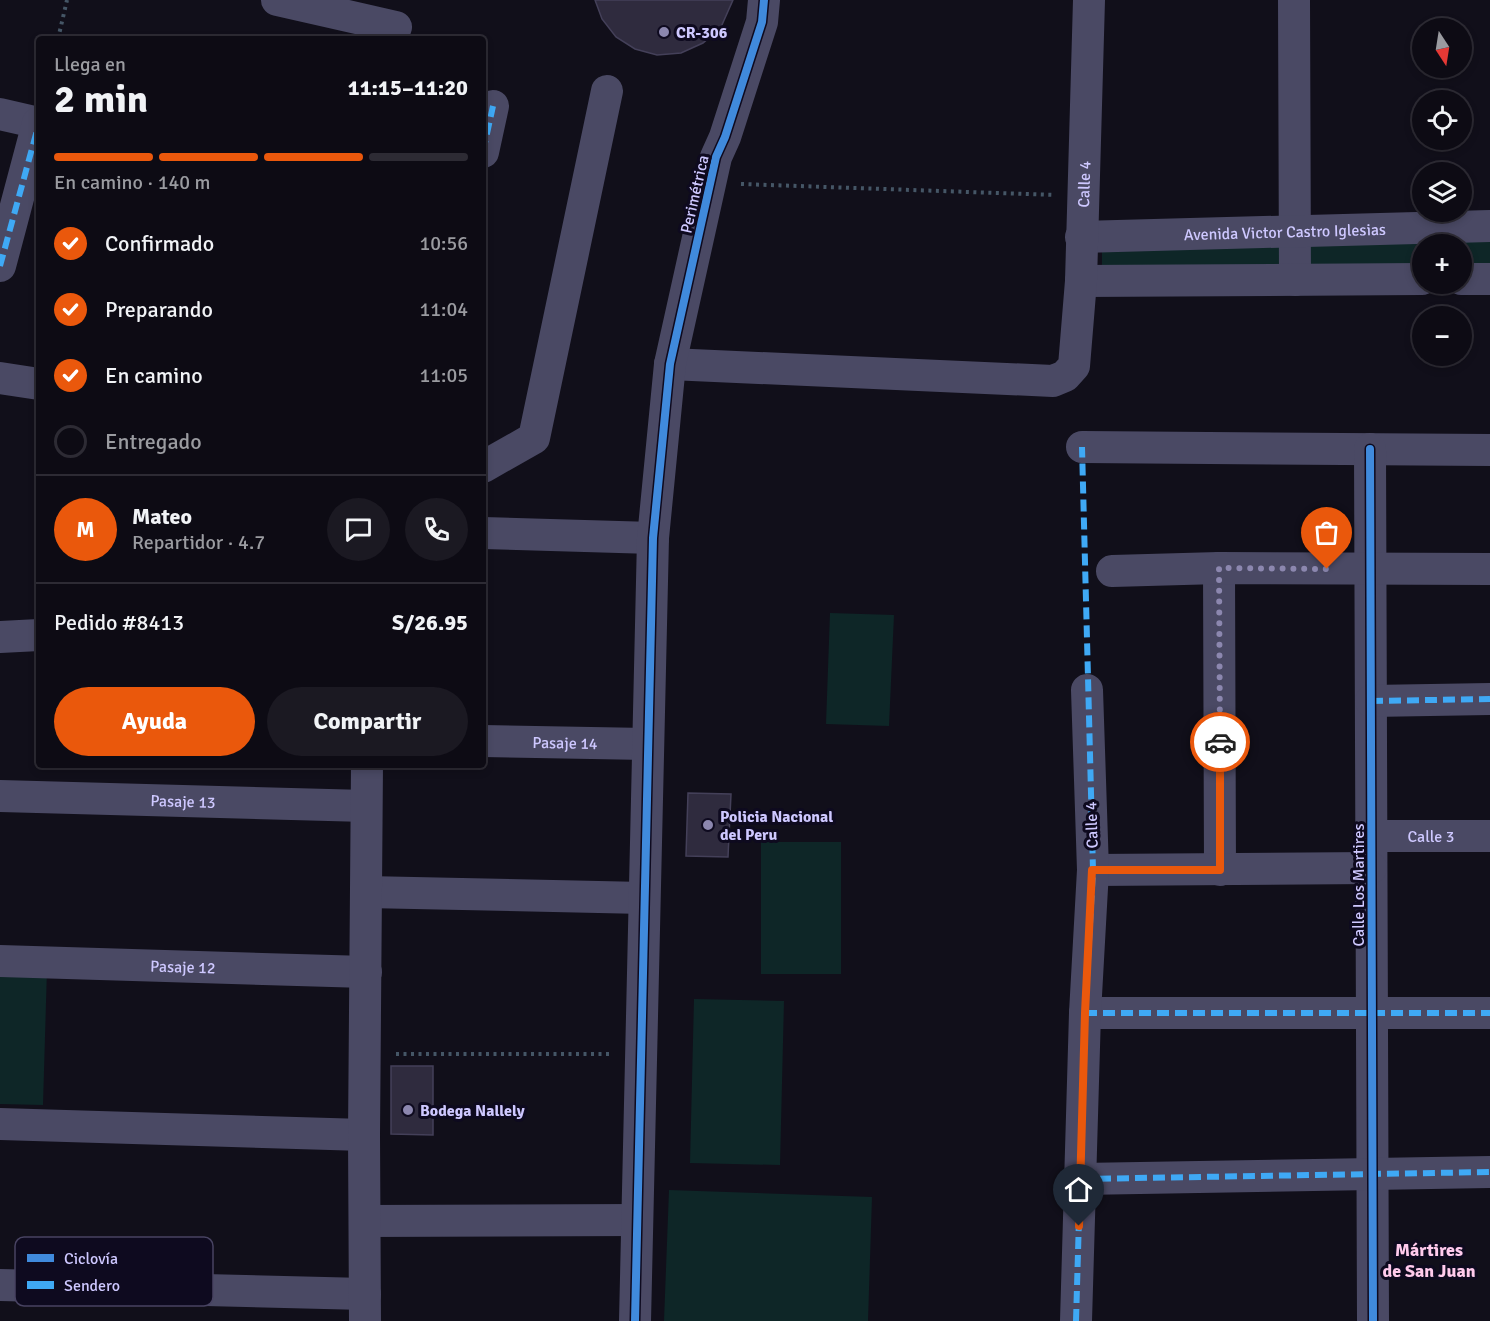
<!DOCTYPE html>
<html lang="es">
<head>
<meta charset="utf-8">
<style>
  :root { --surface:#0d0b14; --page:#1b1922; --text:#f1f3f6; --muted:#9a9ba0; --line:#2d2b34; --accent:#ea580c }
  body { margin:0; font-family:Signika,sans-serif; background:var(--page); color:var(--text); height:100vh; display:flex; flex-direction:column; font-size:22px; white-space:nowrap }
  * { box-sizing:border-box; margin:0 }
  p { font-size:20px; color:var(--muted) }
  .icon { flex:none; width:33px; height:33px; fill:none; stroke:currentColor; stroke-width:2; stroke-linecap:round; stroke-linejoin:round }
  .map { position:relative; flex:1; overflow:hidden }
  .side { position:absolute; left:36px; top:36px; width:450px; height:732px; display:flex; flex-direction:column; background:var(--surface); border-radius:6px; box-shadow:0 3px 9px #0003,0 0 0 2px var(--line) }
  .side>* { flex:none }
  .needle { width:39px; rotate:168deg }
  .buttons { position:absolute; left:1412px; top:18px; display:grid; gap:12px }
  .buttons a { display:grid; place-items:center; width:60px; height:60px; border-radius:50%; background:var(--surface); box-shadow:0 3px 9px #0003,0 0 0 2px var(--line); font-size:30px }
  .pin { position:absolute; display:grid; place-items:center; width:51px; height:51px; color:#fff; margin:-62px -26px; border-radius:50% 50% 50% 0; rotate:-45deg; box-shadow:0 0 6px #0007 }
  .pin .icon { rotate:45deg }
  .courier { position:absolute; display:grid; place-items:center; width:60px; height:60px; margin:-30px; border:4px solid #ea580c; border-radius:50%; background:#fff; color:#222; box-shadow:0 2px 8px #0007 }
  .summary em { font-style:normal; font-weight:700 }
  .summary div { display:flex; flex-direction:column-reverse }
  .summary { display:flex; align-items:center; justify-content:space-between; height:102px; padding:0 18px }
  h1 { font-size:39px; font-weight:700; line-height:45px }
  .bar { display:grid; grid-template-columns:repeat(4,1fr); gap:9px 6px; align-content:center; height:72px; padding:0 18px }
  .bar i { height:8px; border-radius:4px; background:var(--line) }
  .bar .current { background:var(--accent) }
  .bar p { grid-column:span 4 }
  .line { display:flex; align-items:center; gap:15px; padding:0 18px; border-top:2px solid var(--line) }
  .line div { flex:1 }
  .round { display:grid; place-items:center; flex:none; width:63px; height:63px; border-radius:32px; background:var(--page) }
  ol { padding:0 18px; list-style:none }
  li { display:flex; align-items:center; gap:18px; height:66px }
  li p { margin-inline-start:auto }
  li .icon { padding:6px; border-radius:50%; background:var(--accent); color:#fff; stroke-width:4 }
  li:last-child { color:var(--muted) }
  li i { width:33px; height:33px; border:3px solid var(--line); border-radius:50% }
  .primary-button { display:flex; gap:12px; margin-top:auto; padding:12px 18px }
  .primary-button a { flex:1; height:69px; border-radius:36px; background:var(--accent); color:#fff; font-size:24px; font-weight:700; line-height:69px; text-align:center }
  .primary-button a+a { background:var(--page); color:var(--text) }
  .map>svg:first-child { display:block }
  .green { fill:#0e2627 }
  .building { fill:#2f2b3e; stroke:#444059; stroke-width:1.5 }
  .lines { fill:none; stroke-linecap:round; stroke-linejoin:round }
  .path { stroke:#455666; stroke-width:4; stroke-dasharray:3 4.5; stroke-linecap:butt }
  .minor { stroke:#4a4964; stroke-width:32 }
  .quiet { stroke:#3fa9f5; stroke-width:6; stroke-dasharray:12 6; stroke-linecap:butt }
  .cycleway-casing { stroke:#0e0a1f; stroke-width:11 }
  .cycleway { stroke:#408adc; stroke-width:8 }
  .done { stroke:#8c87af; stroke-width:6; stroke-dasharray:0 10.8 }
  .route { stroke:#ea580c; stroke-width:8 }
  .poi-dot { fill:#8c87af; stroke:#0e0a1f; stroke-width:2 }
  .labels { text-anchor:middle; stroke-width:6; stroke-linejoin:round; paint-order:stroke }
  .poi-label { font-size:16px; font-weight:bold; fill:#cec8ff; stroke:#0e0a1f; text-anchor:start }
  .street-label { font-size:16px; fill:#cec8ff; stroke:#0e0a1f }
  .neighbourhood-label { font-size:18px; font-weight:bold; fill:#ffcaec; stroke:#0e0a1f }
  .key { fill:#0e0a1f; stroke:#484362; stroke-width:1.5 }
  .key-label { font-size:16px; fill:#cec8ff }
</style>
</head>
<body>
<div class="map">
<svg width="1490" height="1321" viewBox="0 0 1490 1321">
  <rect width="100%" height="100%" fill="#110f1a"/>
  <g class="green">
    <polygon points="1490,240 1490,266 1461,267 1461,244 1422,244 1422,267 1102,271 1102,245"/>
    <polygon points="830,613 894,615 889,726 826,724"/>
    <rect x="761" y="842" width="80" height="132"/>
    <polygon points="0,967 47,969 43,1105 0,1104"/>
    <polygon points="694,999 784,1001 780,1165 690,1163"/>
    <polygon points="669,1190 872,1197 868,1321 664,1321"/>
  </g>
  <g class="building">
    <polygon points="595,0 733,0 721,27 703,43 681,53 657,55 635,49 616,37 602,19"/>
    <polygon points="688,793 731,794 728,857 686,856"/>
    <polygon points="391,1066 433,1066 433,1135 391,1134"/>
  </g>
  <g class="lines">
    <g class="path">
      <polyline points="58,39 67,0"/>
      <polyline points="741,184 1055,195"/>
      <polyline points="396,1054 610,1054"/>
    </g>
    <g class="minor">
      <polyline points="277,0 396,27"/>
      <polyline points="1294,0 1295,280"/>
      <polyline points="0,114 39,123"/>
      <polyline points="483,152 493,106"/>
      <path id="s1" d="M1081,237l409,-11"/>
      <polyline points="0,266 38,123"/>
      <polyline points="1461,279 1490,279"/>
      <polyline points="1081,281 1422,279"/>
      <path id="s2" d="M670,364l383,17 12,-5 9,-10 7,-85 8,-281"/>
      <polyline points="0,378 39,384"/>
      <polyline points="1082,447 1490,450"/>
      <polyline points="1370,449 1373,1321"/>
      <polyline points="483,467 534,438 607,91"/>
      <polyline points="483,533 653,538"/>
      <polyline points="1219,568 1220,870"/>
      <polyline points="1112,571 1219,568 1490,569"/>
      <polyline points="0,637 39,635"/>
      <polyline points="1371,701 1490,699"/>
      <path id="s3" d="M483,741l164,3"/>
      <path id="s4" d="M0,796l366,10"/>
      <path id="s5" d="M1371,836h119"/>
      <polyline points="1093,870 1371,868"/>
      <polyline points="366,892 644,898"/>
      <path id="s6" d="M0,961l366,11"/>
      <polyline points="1085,1013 1490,1013"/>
      <polyline points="0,1124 364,1135"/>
      <polyline points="1081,1179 1490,1172"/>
      <polyline points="365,1221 637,1220"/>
      <polyline points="0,1285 365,1294"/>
      <polyline points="365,1321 364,1135 367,765"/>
      <polyline points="635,1321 653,538 670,364 716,157 725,137 762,22 764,0"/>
      <polyline points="1076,1321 1085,1013 1093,870 1087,690"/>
    </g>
    <g class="quiet">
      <polyline points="483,152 493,106"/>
      <polyline points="0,266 39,123"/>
      <polyline points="1371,701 1490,699"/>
      <polyline points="1085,1013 1490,1013"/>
      <polyline points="1081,1179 1490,1172"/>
      <polyline points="1076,1321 1085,1013 1093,870 1082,447"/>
    </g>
    <defs>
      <g id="cycleway">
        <polyline points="1370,449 1373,1321"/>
        <polyline points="635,1321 653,538 670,364 716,157 725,137 762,22 764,0"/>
      </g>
    </defs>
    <use href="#cycleway" class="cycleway-casing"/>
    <use href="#cycleway" class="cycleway"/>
  </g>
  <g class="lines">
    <polyline class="done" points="1220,742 1219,568 1327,569"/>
    <polyline class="route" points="1079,1226 1085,1013 1092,870 1220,870 1220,742"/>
  </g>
  <g class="poi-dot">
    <circle cx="664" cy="32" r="6"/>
    <circle cx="708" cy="825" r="6"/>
    <circle cx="408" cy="1110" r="6"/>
  </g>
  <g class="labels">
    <g class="poi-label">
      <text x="676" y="38">CR-306</text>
      <text x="720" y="822">Policia Nacional<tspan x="720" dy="18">del Peru</tspan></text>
      <text x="420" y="1116">Bodega Nallely</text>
    </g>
    <g class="street-label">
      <text dy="6" stroke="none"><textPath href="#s2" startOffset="592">Calle 4</textPath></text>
      <text transform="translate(694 194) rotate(-77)" y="6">Perimétrica</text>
      <text dy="6" stroke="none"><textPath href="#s1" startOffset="204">Avenida Victor Castro Iglesias</textPath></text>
      <text dy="6" stroke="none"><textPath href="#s3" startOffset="82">Pasaje 14</textPath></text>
      <text dy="6" stroke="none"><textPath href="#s4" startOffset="183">Pasaje 13</textPath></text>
      <text transform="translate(1091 825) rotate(-92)" y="6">Calle 4</text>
      <text dy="6" stroke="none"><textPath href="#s5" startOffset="60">Calle 3</textPath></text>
      <text transform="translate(1358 885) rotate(-90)" y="6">Calle Los Martires</text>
      <text dy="6" stroke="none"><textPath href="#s6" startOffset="183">Pasaje 12</textPath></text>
    </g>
    <g class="neighbourhood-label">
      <text x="1429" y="1256">Mártires<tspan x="1429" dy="21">de San Juan</tspan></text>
    </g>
  </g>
  <rect x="15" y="1237" width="198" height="69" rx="9" class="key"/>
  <rect x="27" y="1254" width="27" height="8" fill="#408adc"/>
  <rect x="27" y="1281" width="27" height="8" fill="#3fa9f5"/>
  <g class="key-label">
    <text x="64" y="1264">Ciclovía</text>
    <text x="64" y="1291">Sendero</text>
  </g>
</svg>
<div class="buttons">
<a><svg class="needle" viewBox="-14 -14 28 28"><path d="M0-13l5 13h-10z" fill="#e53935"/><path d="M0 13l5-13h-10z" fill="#9a9ba0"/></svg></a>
<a><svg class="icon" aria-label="locate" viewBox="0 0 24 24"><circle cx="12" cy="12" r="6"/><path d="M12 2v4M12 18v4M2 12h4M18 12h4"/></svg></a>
<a><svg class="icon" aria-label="layers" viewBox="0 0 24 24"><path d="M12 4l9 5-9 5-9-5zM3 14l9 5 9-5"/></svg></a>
<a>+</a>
<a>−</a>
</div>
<div class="pin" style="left:1327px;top:569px;background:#ea580c"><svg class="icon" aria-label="bag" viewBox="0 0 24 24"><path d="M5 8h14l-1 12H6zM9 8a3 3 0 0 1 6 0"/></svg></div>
<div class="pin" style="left:1079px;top:1226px;background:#1f2937"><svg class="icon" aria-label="home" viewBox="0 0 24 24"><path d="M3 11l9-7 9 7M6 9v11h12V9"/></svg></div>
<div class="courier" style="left:1220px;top:742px"><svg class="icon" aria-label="car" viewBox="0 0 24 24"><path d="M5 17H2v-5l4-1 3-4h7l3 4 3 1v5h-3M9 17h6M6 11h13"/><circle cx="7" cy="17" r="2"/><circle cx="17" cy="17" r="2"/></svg></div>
<section class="side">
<div class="summary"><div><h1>2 min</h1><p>Llega en</p></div><em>11:15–11:20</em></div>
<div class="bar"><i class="current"></i><i class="current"></i><i class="current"></i><i></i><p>En camino · 140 m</p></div>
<ol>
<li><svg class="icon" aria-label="check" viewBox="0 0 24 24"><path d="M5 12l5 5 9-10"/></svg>Confirmado<p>10:56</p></li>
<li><svg class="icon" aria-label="check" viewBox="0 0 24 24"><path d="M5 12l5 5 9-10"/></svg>Preparando<p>11:04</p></li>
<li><svg class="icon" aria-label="check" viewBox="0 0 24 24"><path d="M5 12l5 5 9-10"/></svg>En camino<p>11:05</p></li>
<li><i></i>Entregado</li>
</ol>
<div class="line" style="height:108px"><b class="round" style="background:var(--accent);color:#fff">M</b><div><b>Mateo</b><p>Repartidor · 4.7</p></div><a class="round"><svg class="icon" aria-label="chat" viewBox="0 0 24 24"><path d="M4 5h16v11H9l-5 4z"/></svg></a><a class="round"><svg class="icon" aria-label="phone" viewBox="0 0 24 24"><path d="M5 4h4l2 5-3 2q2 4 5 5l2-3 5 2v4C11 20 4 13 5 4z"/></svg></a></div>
<div class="line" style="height:78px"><div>Pedido #8413</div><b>S/26.95</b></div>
<div class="primary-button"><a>Ayuda</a><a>Compartir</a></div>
</section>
</div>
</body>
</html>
